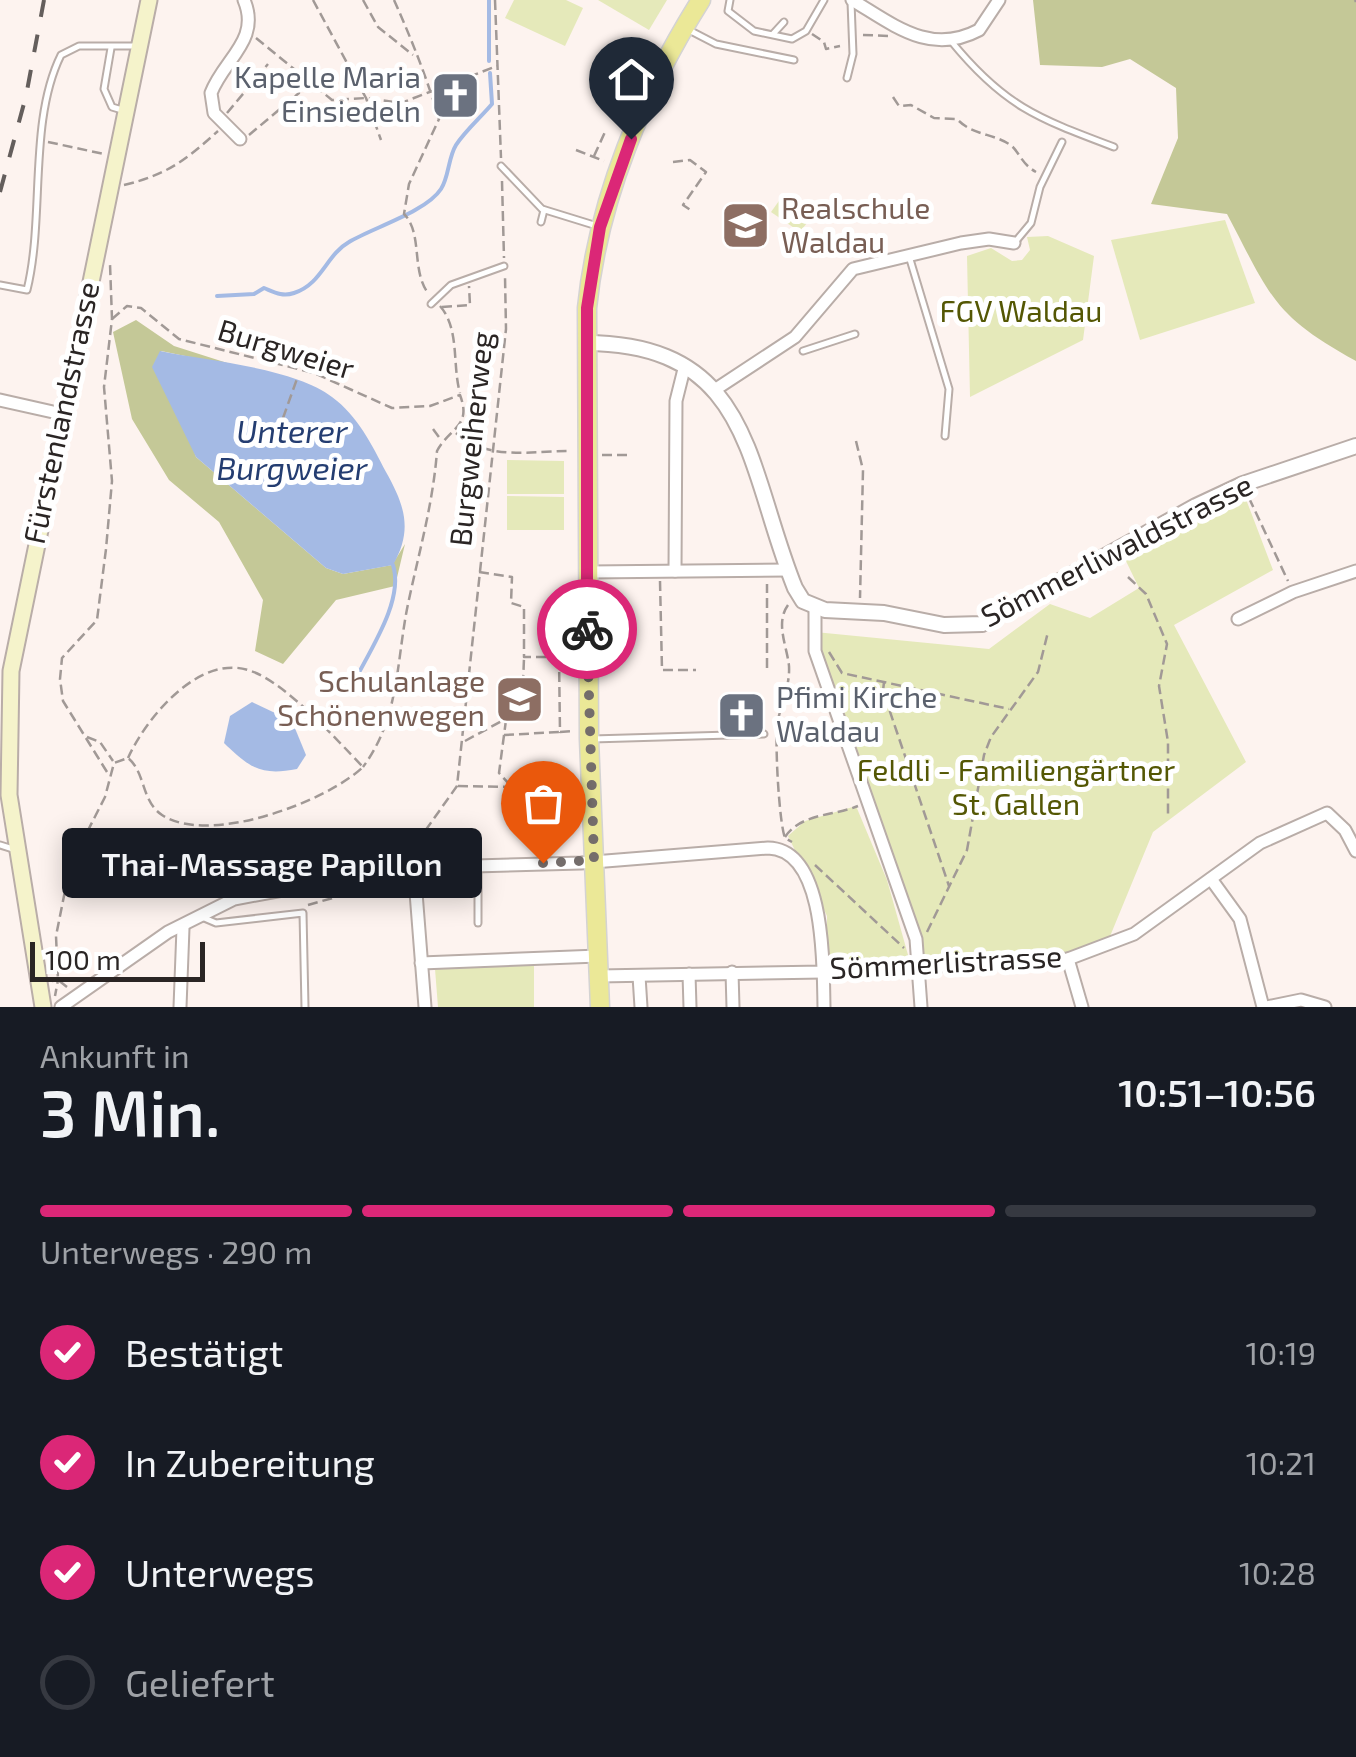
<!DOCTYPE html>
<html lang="de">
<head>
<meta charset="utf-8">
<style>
  :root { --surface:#171b24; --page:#20242c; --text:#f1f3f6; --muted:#9ea1a6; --line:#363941; --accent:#db2777 }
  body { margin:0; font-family:"Exo 2",sans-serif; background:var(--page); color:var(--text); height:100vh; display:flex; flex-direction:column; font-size:38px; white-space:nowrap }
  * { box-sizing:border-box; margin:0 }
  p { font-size:32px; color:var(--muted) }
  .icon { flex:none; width:55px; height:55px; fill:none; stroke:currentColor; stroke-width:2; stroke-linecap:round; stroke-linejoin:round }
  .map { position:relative; height:1007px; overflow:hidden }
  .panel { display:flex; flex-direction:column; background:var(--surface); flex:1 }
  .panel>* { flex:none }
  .scale { position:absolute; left:30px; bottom:25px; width:175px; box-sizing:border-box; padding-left:10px; border:5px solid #2a2524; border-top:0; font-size:28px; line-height:35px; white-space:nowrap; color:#2a2524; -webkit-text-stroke:8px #fff; paint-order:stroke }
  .pin { position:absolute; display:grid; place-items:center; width:85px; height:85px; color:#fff; margin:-102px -42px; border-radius:50% 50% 50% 0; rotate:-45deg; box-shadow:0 0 10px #0007 }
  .pin .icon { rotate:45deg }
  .courier { position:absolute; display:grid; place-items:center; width:100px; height:100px; margin:-50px; border:8px solid #db2777; border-radius:50%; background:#fff; color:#222; box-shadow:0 2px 12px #0007 }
  .bubble { position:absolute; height:70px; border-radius:10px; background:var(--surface); box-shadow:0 5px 25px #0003; font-size:32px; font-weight:600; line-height:70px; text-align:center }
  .headline em { font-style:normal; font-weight:600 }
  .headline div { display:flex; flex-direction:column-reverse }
  .headline { display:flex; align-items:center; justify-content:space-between; height:170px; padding:0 40px }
  h1 { font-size:65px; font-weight:600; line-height:75px }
  .bar { display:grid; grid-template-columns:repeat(4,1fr); gap:15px 10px; align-content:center; height:120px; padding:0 40px }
  .bar i { height:12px; border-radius:8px; background:var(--line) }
  .bar .current { background:var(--accent) }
  .bar p { grid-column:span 4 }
  ol { padding:0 40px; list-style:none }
  li { display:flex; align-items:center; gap:30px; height:110px }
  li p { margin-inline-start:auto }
  li .icon { padding:10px; border-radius:50%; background:var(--accent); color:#fff; stroke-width:4 }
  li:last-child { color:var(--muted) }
  li i { width:55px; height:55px; border:5px solid var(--line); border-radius:50% }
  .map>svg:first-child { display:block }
  .green { fill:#e5e9ba }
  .forest { fill:#c4c897 }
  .water { fill:#a4bae4 }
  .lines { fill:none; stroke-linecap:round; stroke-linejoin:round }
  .stream { stroke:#a4bae4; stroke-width:4 }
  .service-casing { stroke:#b9ada8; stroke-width:9 }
  .minor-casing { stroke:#b9ada8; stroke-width:15 }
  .tertiary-casing { stroke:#b9ada8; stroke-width:18 }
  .secondary-casing { stroke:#b9ada8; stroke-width:19 }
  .primary-casing { stroke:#d4d3d3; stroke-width:21 }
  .path { stroke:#a19996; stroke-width:2.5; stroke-dasharray:10 5; stroke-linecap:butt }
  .service { stroke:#fff; stroke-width:5 }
  .minor { stroke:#fff; stroke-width:11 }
  .tertiary { stroke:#fff; stroke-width:14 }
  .secondary { stroke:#f5f3cb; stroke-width:15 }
  .primary { stroke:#ebe897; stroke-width:18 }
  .rail { stroke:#645e5c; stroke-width:4; stroke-dasharray:18 18; stroke-linecap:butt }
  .done { stroke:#746d6b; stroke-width:10; stroke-dasharray:0 18 }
  .route { stroke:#db2777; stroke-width:12 }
  .labels { text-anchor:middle; stroke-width:10; stroke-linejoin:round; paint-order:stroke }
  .worship-label { font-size:30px; fill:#5b616d; stroke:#fff; text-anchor:end }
  .education-label { font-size:30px; fill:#785e54; stroke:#fff; text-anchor:start }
  .park-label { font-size:30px; fill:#545704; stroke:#fff }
  .street-label { font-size:30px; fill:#2a2524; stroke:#fff }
  .water-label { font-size:32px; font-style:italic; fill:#243d71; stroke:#fff }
</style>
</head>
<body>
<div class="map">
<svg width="1356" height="1007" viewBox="0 0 1356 1007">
  <rect width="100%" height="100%" fill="#fdf3ef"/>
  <g class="green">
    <polygon points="514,0 566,0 583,8 565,46 505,18"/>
    <polygon points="598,0 667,0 649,30"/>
    <polygon points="784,194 813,215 800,232 771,212"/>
    <polygon points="1225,220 1255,303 1140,340 1111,240"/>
    <polygon points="1048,236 1094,256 1083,340 970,397 967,256 991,248 1012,261 1022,260 1030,250 1027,237"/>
    <polygon points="507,460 564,461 564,494 507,494"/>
    <polygon points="1244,494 1273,570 1174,625 1246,762 1153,832 1106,946 1068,959 919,968 916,938 815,632 989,649 1050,604 1090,618 1139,588 1125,559"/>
    <polygon points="507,496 564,497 564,530 507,530"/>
    <polygon points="856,806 887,880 910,962 827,961 827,916 788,836 805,821"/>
    <polygon points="534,964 534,1007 438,1007 435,969"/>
  </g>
  <g class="forest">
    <path d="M1033,0h323v361c-84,-46 -86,-66 -129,-147l-76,-10 27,-66 -2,-50 -46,-29 -28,8 -62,-2z"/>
    <polygon points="136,320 174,346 243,368 161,351 196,457 326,568 343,574 392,565 405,544 395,586 336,600 283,664 255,651 263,600 219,522 169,480 132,419 113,332"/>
  </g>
  <g class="water">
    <path d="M160,351c48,10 135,17 172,46 26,19 40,48 54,75 19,34 27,58 7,93l-50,9 -17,-6 -130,-111 -44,-90z"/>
    <path d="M252,702l40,19 14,34 -9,14c-36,7 -47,-1 -73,-26l6,-27z"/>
  </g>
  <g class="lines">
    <g class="stream">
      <polyline points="489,61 489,0"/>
      <path d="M217,296l37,-2 10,-6c10,4 18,9 30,5 28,-9 32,-38 55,-51 23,-14 77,-30 92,-53 8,-12 7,-31 15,-44 9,-14 25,-28 36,-41l-2,-31"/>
      <path d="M349,692c16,-35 56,-89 44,-127"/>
    </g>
    <defs>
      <g id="service">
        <polyline points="730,0 728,11 754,31 792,39 806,31 824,0"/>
        <polyline points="687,29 716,44 794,60"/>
        <polyline points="773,34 784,22"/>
        <path d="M951,41c53,65 86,77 163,106"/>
        <polyline points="111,48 104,89 112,107 122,110"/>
        <polyline points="847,78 853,54 851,2"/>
        <polyline points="501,166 542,209 597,226"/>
        <polyline points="541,222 544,210"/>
        <polyline points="1016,241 1031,223 1040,187 1062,142"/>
        <polyline points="909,256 949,389 945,436"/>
        <path d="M0,285l27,5c18,-73 1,-168 34,-235l18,-9h57"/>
        <polyline points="431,304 451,285 504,266"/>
        <polyline points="803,351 855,334"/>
        <polyline points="592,739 764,734"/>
        <polyline points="0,845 13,849"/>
        <polyline points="478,867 478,923"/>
        <polyline points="202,917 216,923 303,913 305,1007"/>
      </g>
      <g id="minor">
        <path d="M852,0c42,25 78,56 127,30l20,-30"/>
        <path d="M240,139l-26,-26 -3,-20c13,-34 50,-53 33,-93"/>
        <polyline points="716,389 795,337 853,269 961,243 989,239 1014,243"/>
        <polyline points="0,400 62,414"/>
        <polyline points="675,571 676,401 685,365"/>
        <polyline points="589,572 788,570"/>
        <polyline points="815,608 815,651 916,939 921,1007"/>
        <polyline points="1238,619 1293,592 1356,571"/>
        <polyline points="414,867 425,1007"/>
        <polyline points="1211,879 1240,919 1263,1007"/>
        <polyline points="1068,959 1082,1007"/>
        <polyline points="421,963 598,956"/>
        <polyline points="732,972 733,1007"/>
        <polyline points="689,974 690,1007"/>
        <polyline points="599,976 823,972 1068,959 1134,934 1260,843 1327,813 1345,830 1356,851"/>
        <polyline points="639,976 641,1007"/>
        <path d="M61,1007l107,-75 66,-33 169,-31 178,-5 187,-15c58,1 55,118 56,159"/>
        <polyline points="180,1007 183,928"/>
        <polyline points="1267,1007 1301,1000 1325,1007"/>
      </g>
      <path id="tertiary" d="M586,343c167,1 160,124 209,245l8,13 22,9 59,3 60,12 38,-1 214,-118 47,-22 113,-38"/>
      <polyline id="secondary" points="43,1007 9,795 11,671 149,0"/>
      <path id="primary" d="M600,1007l-11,-268 -2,-431c11,-109 56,-216 114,-308"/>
    </defs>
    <use href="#service" class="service-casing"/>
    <use href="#minor" class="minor-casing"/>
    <use href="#tertiary" class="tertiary-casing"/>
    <use href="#secondary" class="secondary-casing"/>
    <use href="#primary" class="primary-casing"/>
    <g class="path">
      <polyline points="313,0 366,98 381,140"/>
      <polyline points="363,0 378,27 413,55"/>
      <path d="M394,0c17,38 33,78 45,119l-30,65 -5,30c19,19 7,56 24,79"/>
      <polyline points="495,0 501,158"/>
      <polyline points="1355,0 1356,2"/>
      <polyline points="812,34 824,42 826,49 840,46"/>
      <polyline points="863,35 890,36"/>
      <polyline points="256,38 332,100 366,98 401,103 497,66"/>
      <polyline points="466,93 471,91 468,73"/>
      <path d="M893,97l6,9 12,-1 23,13 23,1c15,16 34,14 52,25 10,6 11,19 27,28"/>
      <polyline points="227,113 268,64"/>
      <polyline points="249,135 299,93 295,71"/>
      <polyline points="48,142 104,154"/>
      <polyline points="576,150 604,161"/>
      <polyline points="594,156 605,132"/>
      <polyline points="673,162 690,160 706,172 683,205 692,211"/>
      <polyline points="502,181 504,258"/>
      <path d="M124,185c42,-10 61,-24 94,-54"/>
      <path d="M440,306c20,23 12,59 20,87"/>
      <polyline points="442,307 470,305 469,286"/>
      <path d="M112,319l15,-13 14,2 38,31 135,34 78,35 38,-2 30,-11c12,32 -10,32 -23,56 -4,53 -18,101 -29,153 -12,58 -8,113 -45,163"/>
      <polyline points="283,418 298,376"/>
      <polyline points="433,429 441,440"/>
      <path d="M456,433c30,28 77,18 115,18"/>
      <polyline points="856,441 863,470 860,598"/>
      <polyline points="602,455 630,455"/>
      <polyline points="1249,498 1288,581"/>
      <polyline points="479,572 512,577 511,603 524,607 524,657 567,657 567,631 572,631"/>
      <polyline points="1128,577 1146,594 1167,644 1159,686 1168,742 1168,815"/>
      <polyline points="660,581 662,670 696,670"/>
      <path d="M788,605c-13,18 -1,41 1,61 1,20 -7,35 -11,54 -4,15 1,103 7,118l7,4"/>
      <polyline points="829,652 842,673 1009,709"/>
      <polyline points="559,657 560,732 573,731"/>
      <polyline points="767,668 767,584"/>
      <polyline points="884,682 883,691 949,886"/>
      <polyline points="788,694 815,690"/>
      <polyline points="506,720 499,773 511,786"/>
      <polyline points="504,735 559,732"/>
      <polyline points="87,737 100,742 113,761"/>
      <polyline points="465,741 522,710 524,658"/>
      <polyline points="107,772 63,701 60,679 62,658 97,620 106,549 112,481 104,387 112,319 110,264"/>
      <polyline points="458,786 511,787 575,796"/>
      <path d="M785,837c16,-24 49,-21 73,-31"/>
      <polyline points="408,855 457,786 506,329 505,276"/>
      <polyline points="815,865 904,948"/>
      <polyline points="308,905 382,884"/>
      <polyline points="927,932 967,850 984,755 991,737 1038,672 1048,632"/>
      <polyline points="52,981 58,980 55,996"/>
      <path d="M67,987l-9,-7 -2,-44 9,-45 14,-43 26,-51 9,-34 14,-5c18,15 13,43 34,57 47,31 164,-13 201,-48 -26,-27 -77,-84 -112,-96 -51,-19 -105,47 -123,87"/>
    </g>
    <use href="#service" class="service"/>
    <use href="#minor" class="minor"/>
    <use href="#tertiary" class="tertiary"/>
    <use href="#secondary" class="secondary"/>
    <use href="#primary" class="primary"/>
    <polyline class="rail" points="0,192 26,96 44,0"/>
  </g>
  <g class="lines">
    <polyline class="done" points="543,863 594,860 587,629"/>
    <polyline class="route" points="587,629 587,308 600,227 631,139"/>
  </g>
  <defs>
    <symbol id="church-square" viewBox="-11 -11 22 22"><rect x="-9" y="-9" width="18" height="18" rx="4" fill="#6b7280" stroke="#fff"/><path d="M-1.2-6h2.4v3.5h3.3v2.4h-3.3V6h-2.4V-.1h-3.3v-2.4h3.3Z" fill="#fff"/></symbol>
    <symbol id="school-square" viewBox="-11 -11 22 22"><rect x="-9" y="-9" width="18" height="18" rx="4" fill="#8d6e63" stroke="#fff"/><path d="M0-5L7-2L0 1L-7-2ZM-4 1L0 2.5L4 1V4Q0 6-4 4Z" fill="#fff"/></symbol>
  </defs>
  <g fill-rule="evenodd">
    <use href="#church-square" x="428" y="68" width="55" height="55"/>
    <use href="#school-square" x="718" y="198" width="55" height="55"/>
    <use href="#school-square" x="492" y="672" width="55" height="55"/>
    <use href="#church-square" x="714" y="688" width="55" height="55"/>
  </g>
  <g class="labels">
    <g class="worship-label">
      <text x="421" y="88">Kapelle Maria<tspan x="421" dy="34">Einsiedeln</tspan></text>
      <text x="776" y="708" text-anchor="start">Pfimi Kirche<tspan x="776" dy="34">Waldau</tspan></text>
    </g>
    <g class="education-label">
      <text x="781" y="219">Realschule<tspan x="781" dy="34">Waldau</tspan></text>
      <text x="485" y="692" text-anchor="end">Schulanlage<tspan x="485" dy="34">Schönenwegen</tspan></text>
    </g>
    <g class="park-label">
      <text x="1021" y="322">FGV Waldau</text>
      <text x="1016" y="781">Feldli - Familiengärtner<tspan x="1016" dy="34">St. Gallen</tspan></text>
    </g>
    <g class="street-label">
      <text transform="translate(286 350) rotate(17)" y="10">Burgweier</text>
      <text transform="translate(62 413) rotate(-78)" y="10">Fürstenlandstrasse</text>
      <text transform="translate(472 439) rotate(-84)" y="10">Burgweiherweg</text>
      <text transform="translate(1117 551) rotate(-27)" y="10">Sömmerliwaldstrasse</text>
      <text transform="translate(946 963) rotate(-3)" y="10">Sömmerlistrasse</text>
    </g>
    <g class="water-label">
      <text x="292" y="443">Unterer<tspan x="292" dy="37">Burgweier</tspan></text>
    </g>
  </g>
</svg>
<div class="scale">100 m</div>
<div class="pin" style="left:543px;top:863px;background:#ea580c"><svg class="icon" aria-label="bag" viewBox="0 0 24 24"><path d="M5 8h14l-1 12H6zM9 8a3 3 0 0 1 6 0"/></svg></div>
<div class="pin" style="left:631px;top:139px;background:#1f2937"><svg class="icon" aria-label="home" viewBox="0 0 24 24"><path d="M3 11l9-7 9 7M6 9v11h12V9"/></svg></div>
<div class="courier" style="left:587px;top:629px"><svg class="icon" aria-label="bike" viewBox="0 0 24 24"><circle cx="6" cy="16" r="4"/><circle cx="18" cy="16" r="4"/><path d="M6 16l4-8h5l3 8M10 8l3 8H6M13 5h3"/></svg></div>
<div class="bubble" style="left:62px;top:828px;width:420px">Thai-Massage Papillon</div>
</div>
<section class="panel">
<div class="headline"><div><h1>3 Min.</h1><p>Ankunft in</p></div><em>10:51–10:56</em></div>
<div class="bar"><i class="current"></i><i class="current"></i><i class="current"></i><i></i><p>Unterwegs · 290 m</p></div>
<ol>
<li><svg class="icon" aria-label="check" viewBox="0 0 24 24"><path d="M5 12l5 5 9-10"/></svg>Bestätigt<p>10:19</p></li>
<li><svg class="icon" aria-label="check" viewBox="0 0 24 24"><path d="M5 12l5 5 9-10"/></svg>In Zubereitung<p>10:21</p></li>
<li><svg class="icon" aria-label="check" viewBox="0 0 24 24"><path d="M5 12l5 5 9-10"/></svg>Unterwegs<p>10:28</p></li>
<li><i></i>Geliefert</li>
</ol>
</section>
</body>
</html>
